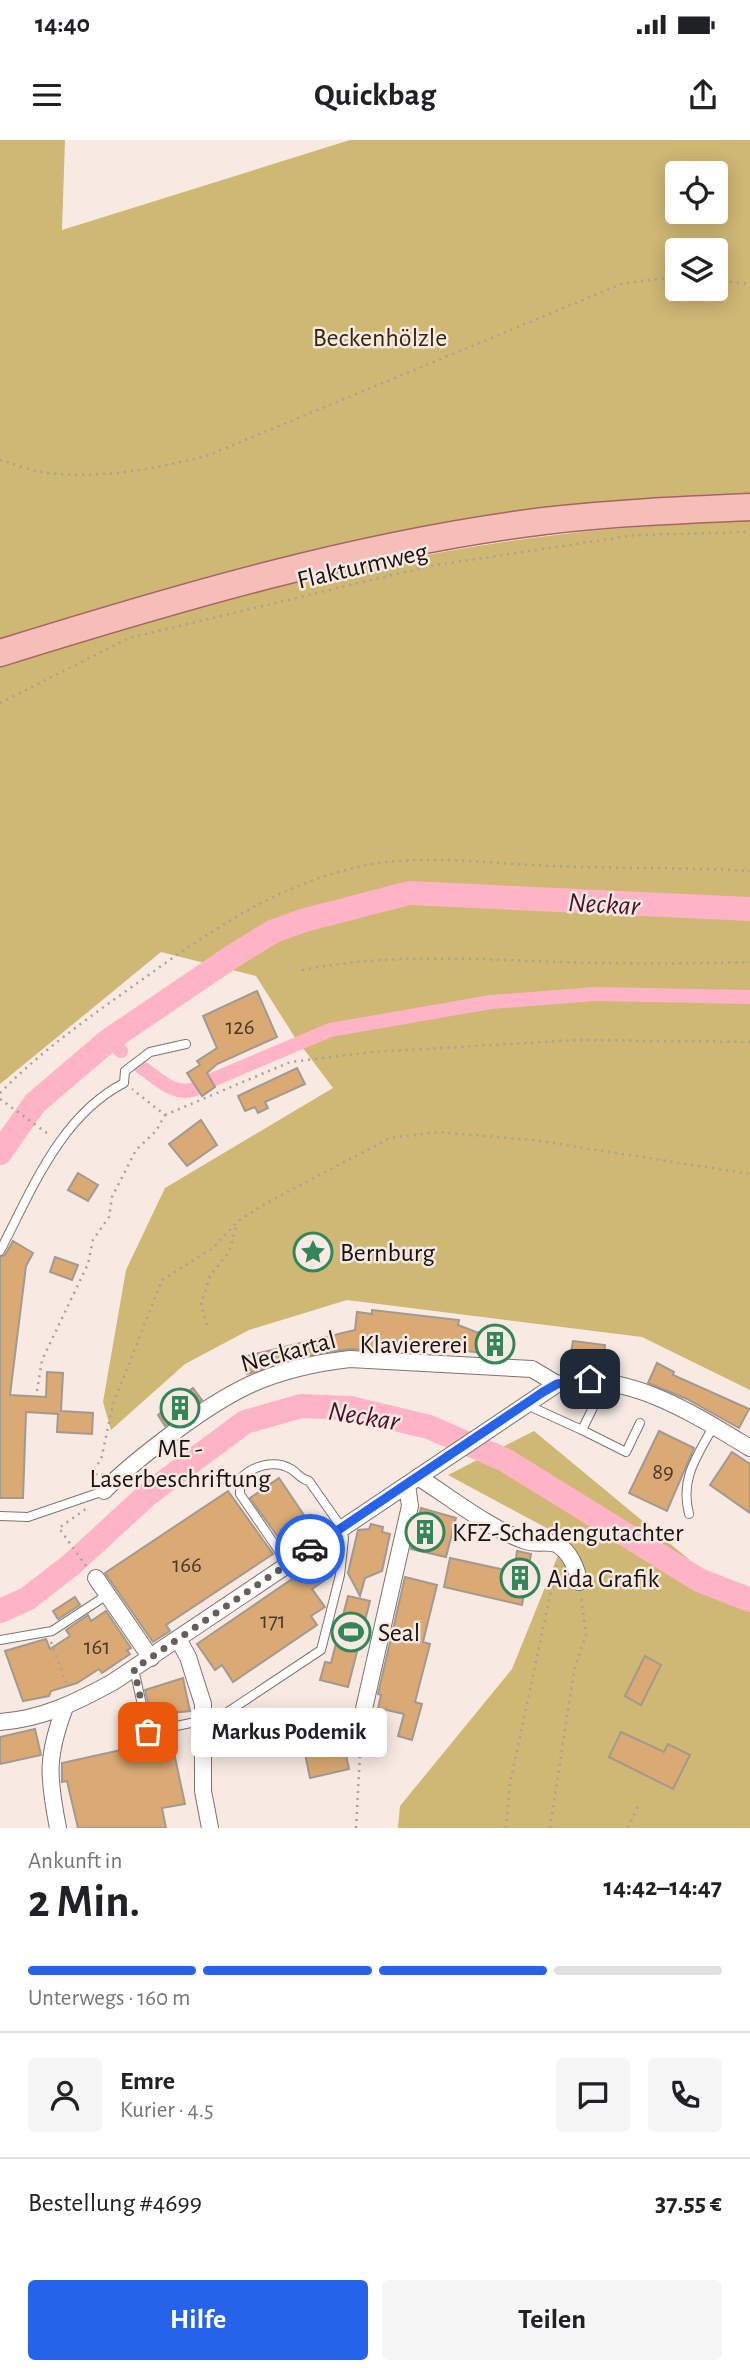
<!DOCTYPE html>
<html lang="de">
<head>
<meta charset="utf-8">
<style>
  :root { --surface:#fff; --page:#f6f6f6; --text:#202124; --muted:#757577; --line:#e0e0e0; --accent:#2563eb }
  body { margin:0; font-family:"Alegreya Sans",sans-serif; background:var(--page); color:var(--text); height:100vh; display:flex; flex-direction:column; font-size:26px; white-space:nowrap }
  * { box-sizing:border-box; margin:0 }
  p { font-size:23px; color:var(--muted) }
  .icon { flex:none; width:38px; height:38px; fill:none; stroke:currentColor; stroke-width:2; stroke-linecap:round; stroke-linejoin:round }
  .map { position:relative; height:1688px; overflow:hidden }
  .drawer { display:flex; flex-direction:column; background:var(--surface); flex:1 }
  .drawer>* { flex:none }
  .tools { position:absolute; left:665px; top:21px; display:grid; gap:14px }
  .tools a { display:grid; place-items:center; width:63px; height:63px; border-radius:7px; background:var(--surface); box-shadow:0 4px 18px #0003; font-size:35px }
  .pin { position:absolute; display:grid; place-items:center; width:60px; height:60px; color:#fff; margin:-30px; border-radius:14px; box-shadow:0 4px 10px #0006 }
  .courier { position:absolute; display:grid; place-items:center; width:70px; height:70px; margin:-35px; border:5px solid #2563eb; border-radius:50%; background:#fff; color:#222; box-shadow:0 2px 9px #0007 }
  .bubble { position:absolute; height:49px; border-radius:7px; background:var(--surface); box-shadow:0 4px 18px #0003; font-size:23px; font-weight:600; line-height:49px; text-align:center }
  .head em { font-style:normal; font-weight:600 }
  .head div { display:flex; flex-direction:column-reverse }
  .head { display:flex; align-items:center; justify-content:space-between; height:119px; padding:0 28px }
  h1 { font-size:46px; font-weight:600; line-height:52px }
  .bar { display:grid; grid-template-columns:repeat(4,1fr); gap:10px 7px; align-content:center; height:84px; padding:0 28px }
  .bar i { height:9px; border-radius:5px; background:var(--line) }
  .bar .active { background:var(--accent) }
  .bar p { grid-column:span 4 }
  .line { display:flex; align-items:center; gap:18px; padding:0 28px; border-top:2px solid var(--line) }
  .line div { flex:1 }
  .round { display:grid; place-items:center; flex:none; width:74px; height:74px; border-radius:7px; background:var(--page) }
  .action { display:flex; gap:14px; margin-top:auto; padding:14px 28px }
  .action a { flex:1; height:80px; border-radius:7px; background:var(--accent); color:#fff; font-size:28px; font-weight:600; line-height:80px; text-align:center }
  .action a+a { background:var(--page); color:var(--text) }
  .status { display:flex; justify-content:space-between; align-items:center; height:49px; padding:0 35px; background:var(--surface); direction:ltr }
  .status svg { height:19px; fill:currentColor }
  header { display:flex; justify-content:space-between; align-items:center; height:91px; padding:0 28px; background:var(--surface); font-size:32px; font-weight:600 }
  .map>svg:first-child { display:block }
  .forest { fill:#cfb774; fill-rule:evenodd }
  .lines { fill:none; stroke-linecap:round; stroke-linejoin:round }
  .canal { stroke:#ffb3c7; stroke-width:14 }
  .river { stroke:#ffb3c7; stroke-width:24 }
  .building { fill:#dbaa74; stroke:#a29990; stroke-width:2 }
  .service-casing { stroke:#7f736e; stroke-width:10 }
  .minor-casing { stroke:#7f736e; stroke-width:18 }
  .primary-casing { stroke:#a56560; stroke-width:29 }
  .path { stroke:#aba09b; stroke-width:2.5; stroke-dasharray:2 5; stroke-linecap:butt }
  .service { stroke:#fff; stroke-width:8 }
  .minor { stroke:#fff; stroke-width:16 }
  .primary { stroke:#f7bdb9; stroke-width:26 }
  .done { stroke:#665e5a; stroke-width:7; stroke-dasharray:0 12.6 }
  .route { stroke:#2563eb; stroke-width:9 }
  .labels { text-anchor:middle; stroke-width:5; stroke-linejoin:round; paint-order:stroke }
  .number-label { font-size:23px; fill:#49392a }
  .park-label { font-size:26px; fill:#322809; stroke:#f8eae3 }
  .street-label { font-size:26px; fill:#181311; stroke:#f8eae3 }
  .poi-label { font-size:26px; fill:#181311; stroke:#f8eae3; text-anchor:start }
  .water-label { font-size:28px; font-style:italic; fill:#4d0d26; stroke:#f8eae3 }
</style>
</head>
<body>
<div class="status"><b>14:40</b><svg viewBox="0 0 49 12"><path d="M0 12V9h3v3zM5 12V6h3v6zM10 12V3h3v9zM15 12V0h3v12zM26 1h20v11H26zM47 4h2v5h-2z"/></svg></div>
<header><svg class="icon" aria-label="menu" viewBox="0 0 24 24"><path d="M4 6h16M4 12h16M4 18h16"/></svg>Quickbag<svg class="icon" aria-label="share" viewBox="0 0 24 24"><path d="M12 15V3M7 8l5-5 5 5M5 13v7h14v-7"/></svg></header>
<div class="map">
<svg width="750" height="1688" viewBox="0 0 750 1688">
  <rect width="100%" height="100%" fill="#f8eae3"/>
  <g class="forest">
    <path d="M0,0h65l-3,90 288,-90h400v357l-107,4 -643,141zM677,33h39v39h-39zM677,110h39v39h-39z"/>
    <path d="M750,380v870l-108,-53 -295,-37 -98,30 -64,34 -74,66 -8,-28 23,-132 39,-82 168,-100 -39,-52 -38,-60 -95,-24 -161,132v-417c213,-67 426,-126 650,-141 33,-2 67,-6 100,-6z"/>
    <polygon points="534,1291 703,1431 750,1447 750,1688 398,1688 400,1666 512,1529 565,1398 448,1335"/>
  </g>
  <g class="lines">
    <g class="canal">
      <polyline points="109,900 121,911"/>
      <path d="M141,927c17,11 33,30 54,22"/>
      <polyline points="212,940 330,890 491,862 596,854 750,857"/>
    </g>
    <g class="river">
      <polyline points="0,1013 35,963 109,900 236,814 274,791 305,780 409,753 750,769"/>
      <polyline points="0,1471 27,1459 72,1424 148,1354 245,1282 301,1266 350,1268 429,1287 505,1320 699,1440 750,1460"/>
    </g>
  </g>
  <g class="building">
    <polygon points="257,851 277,897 217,924 207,933 215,947 202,956 187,933 200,925 197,921 217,908 203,876"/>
    <polygon points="297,928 305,944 265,962 268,968 258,973 255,967 245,971 238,956"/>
    <polygon points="201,980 217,1005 187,1026 169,1004"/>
    <polygon points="78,1033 98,1045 88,1061 68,1050"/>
    <polygon points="13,1101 33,1113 26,1126 10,1255 46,1257 47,1232 63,1233 61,1271 93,1273 92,1294 57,1292 58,1274 26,1272 23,1358 0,1358 0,1117 5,1115"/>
    <polygon points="55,1117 78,1125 72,1140 50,1132"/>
    <polygon points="372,1170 459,1180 458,1185 476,1192 511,1196 508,1216 389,1202 388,1211 350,1209 320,1213 247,1234 243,1217 355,1190 357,1172 372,1174"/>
    <polygon points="573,1201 605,1205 602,1228 569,1223"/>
    <polygon points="657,1223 674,1232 673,1235 749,1269 739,1288 687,1259 648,1243"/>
    <polygon points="193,1248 202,1260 165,1286 158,1275"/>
    <polygon points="659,1291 694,1308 667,1371 629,1353"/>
    <polygon points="732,1312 750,1324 750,1373 710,1345"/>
    <polygon points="279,1338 316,1393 288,1411 250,1358"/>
    <polygon points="228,1351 273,1414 166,1485 170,1491 153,1502 105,1433"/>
    <polygon points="421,1368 456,1378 446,1417 411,1409"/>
    <polygon points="371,1384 383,1387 382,1392 390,1394 382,1431 365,1438 360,1456 348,1433 358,1390 369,1389"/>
    <polygon points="517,1411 531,1414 522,1465 444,1447 450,1418 514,1432"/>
    <polygon points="320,1420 331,1436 312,1449 325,1467 311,1476 317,1485 233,1542 222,1525 215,1530 197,1504"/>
    <polygon points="405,1437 437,1445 423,1502 430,1504 415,1562 422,1564 412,1600 398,1596 404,1574 378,1568 381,1555 378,1554"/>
    <polygon points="348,1456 370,1461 348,1547 320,1540 325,1522 331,1523"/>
    <polygon points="75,1457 80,1465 58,1479 53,1471"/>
    <polygon points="106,1471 131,1508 127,1510 130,1514 102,1533 99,1529 77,1543 51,1551 49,1556 23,1561 5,1511 46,1499 50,1509 70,1496 66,1490 88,1475 91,1481"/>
    <polygon points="645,1516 661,1525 641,1565 625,1556"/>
    <polygon points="183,1538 190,1571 151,1575 145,1550"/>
    <polygon points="35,1589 41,1615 0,1624 0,1597"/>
    <polygon points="621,1592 664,1612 668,1604 690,1615 673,1649 609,1617"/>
    <polygon points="171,1599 185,1664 162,1668 166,1688 78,1688 67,1641 62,1642 62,1623"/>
    <polygon points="343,1601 349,1629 310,1638 304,1609"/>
  </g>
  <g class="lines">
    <defs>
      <g id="service">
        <path d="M0,1111c32,-61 60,-135 124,-168l1,-12 25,-19 36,-8"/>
        <polyline points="527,1265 582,1290 606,1241"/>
        <polyline points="582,1290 626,1312 640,1283"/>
        <path d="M689,1374c-9,-35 7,-56 24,-87"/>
        <polyline points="0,1376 28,1377 104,1351"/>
        <polyline points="0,1500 52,1491 107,1455"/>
        <polyline points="134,1529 148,1592 205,1580"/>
        <path d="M205,1587l116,-77 19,-75 4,-37 -2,-10 -33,-47c-9,-2 -10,-7 -18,-12 -17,-10 -39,-3 -51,10v15l48,70"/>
      </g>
      <g id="minor">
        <path d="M418,1337c32,20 73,53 108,64 10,4 22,-1 32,4 12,7 19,24 21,37"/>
        <path d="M104,1351c18,-19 40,-36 61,-52 64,-49 105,-71 185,-80l182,10 25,15"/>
        <polyline points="96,1438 151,1518"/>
        <polyline points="178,1499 188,1517 203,1564 203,1651 210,1688"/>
        <path d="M0,1582c42,-3 77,-20 113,-40l444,-298c68,-15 137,30 193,64"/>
        <polyline points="361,1582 410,1366 407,1345"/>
        <path d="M58,1688c-10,-51 -12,-71 7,-121"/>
      </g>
      <path id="primary" d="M0,513c177,-55 359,-109 544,-132 68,-8 137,-11 206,-14"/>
    </defs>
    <use href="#service" class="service-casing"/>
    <use href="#minor" class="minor-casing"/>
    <use href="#primary" class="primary-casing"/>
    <g class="path">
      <polyline points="716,140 750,144"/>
      <path d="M0,320c15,4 32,11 47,13 55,6 109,-4 162,-18l415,-172 53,-6"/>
      <polyline points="0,563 129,498 430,426 635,395 750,392"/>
      <path d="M302,830c89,-17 166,-11 256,-8 64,2 128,2 192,0"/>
      <path d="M0,953c41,-42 88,-75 136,-109 67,-48 136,-97 218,-116 65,-16 134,-4 200,-2 65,3 131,1 196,5"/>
      <polyline points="0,959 51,996"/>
      <polyline points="165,975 290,922 372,912 578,900 750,902"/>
      <polyline points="207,1185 201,1165 210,1136 229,1112 237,1084"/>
      <polyline points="37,1251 42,1220 88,1124 93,1100 109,1077 112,1057 136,1010 156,991 165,975 132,949"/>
      <polyline points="97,1335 93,1330 101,1320 113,1264 162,1140 213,1108 238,1081 270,1061 390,998 438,992 533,1000 750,1034"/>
      <polyline points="86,1426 59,1388 87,1368"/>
      <polyline points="51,1502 68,1548"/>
      <polyline points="356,1688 361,1597"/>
      <polyline points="506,1688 510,1643 557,1423"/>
      <polyline points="550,1688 574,1531 586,1494 581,1456"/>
      <polyline points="628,1688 638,1666"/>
    </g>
    <use href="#service" class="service"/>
    <use href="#minor" class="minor"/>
    <use href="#primary" class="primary"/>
  </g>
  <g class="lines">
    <polyline class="done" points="148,1592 134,1529 310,1409"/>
    <polyline class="route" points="310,1409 543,1252 557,1244 590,1239"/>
  </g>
  <defs>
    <symbol id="sight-ring" viewBox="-11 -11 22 22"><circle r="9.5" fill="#f8eae3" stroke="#328659" stroke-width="1.5"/><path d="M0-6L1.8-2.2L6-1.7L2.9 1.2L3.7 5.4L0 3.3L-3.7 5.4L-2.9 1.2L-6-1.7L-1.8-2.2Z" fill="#328659"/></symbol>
    <symbol id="building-ring" viewBox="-11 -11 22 22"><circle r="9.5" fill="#f8eae3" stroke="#328659" stroke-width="1.5"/><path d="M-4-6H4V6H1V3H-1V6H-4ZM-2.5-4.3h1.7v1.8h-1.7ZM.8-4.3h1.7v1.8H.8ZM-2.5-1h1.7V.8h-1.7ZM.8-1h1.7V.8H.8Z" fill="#328659"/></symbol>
    <symbol id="stadium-ring" viewBox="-11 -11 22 22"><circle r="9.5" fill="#f8eae3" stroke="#328659" stroke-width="1.5"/><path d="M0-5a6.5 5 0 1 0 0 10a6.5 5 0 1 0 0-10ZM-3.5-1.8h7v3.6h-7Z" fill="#328659"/></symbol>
  </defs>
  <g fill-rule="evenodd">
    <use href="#sight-ring" x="291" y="1090" width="44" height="44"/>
    <use href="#building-ring" x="473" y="1182" width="44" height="44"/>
    <use href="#building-ring" x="158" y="1246" width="44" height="44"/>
    <use href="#building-ring" x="403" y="1370" width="44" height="44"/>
    <use href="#building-ring" x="498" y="1416" width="44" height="44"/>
    <use href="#stadium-ring" x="329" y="1470" width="44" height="44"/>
  </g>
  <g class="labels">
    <g class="number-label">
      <text x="240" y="894">126</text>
      <text x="663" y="1339">89</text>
      <text x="187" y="1432">166</text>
      <text x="273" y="1488">171</text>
      <text x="97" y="1514">161</text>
    </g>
    <g class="park-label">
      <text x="380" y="206">Beckenhölzle</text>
    </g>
    <g class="street-label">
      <text transform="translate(362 425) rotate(-13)" y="9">Flakturmweg</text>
      <text transform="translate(288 1211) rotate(-15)" y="9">Neckartal</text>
    </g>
    <g class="poi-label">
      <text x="340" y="1121">Bernburg</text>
      <text x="468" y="1213" text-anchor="end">Klaviererei</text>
      <text x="180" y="1317" text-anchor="middle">ME -<tspan x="180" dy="30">Laserbeschriftung</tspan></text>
      <text x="452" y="1401">KFZ-Schadengutachter</text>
      <text x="547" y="1447">Aida Grafik</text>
      <text x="378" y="1501">Seal</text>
    </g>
    <g class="water-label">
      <text transform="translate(604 763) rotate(3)" y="10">Neckar</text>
      <text transform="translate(364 1275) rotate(9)" y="10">Neckar</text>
    </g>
  </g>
</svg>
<div class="tools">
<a><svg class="icon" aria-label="locate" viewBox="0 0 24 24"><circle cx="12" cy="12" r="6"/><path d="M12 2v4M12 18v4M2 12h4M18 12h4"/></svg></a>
<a><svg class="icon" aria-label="layers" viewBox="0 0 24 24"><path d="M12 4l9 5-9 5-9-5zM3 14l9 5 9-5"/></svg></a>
</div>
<div class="pin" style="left:148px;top:1592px;background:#ea580c"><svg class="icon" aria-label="bag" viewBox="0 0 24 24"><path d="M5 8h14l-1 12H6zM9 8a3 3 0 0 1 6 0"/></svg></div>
<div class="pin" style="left:590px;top:1239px;background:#1f2937"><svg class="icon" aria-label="home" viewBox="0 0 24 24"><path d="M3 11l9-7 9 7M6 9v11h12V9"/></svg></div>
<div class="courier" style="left:310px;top:1409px"><svg class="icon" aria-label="car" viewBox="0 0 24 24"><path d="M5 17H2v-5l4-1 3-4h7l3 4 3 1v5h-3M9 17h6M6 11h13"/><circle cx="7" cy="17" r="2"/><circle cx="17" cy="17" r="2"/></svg></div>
<div class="bubble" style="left:191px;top:1568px;width:196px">Markus Podemik</div>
</div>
<section class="drawer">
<div class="head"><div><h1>2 Min.</h1><p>Ankunft in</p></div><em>14:42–14:47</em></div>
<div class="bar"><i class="active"></i><i class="active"></i><i class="active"></i><i></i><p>Unterwegs · 160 m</p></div>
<div class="line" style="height:126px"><a class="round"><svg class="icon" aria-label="person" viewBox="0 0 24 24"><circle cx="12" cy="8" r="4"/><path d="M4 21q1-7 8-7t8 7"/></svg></a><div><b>Emre</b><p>Kurier · 4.5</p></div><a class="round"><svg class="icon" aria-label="chat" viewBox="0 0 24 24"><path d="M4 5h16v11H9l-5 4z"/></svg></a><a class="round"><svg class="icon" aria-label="phone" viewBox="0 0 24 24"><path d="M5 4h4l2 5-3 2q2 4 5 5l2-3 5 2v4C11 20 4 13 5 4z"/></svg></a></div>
<div class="line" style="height:91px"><div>Bestellung #4699</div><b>37.55 €</b></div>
<div class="action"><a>Hilfe</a><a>Teilen</a></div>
</section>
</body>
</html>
